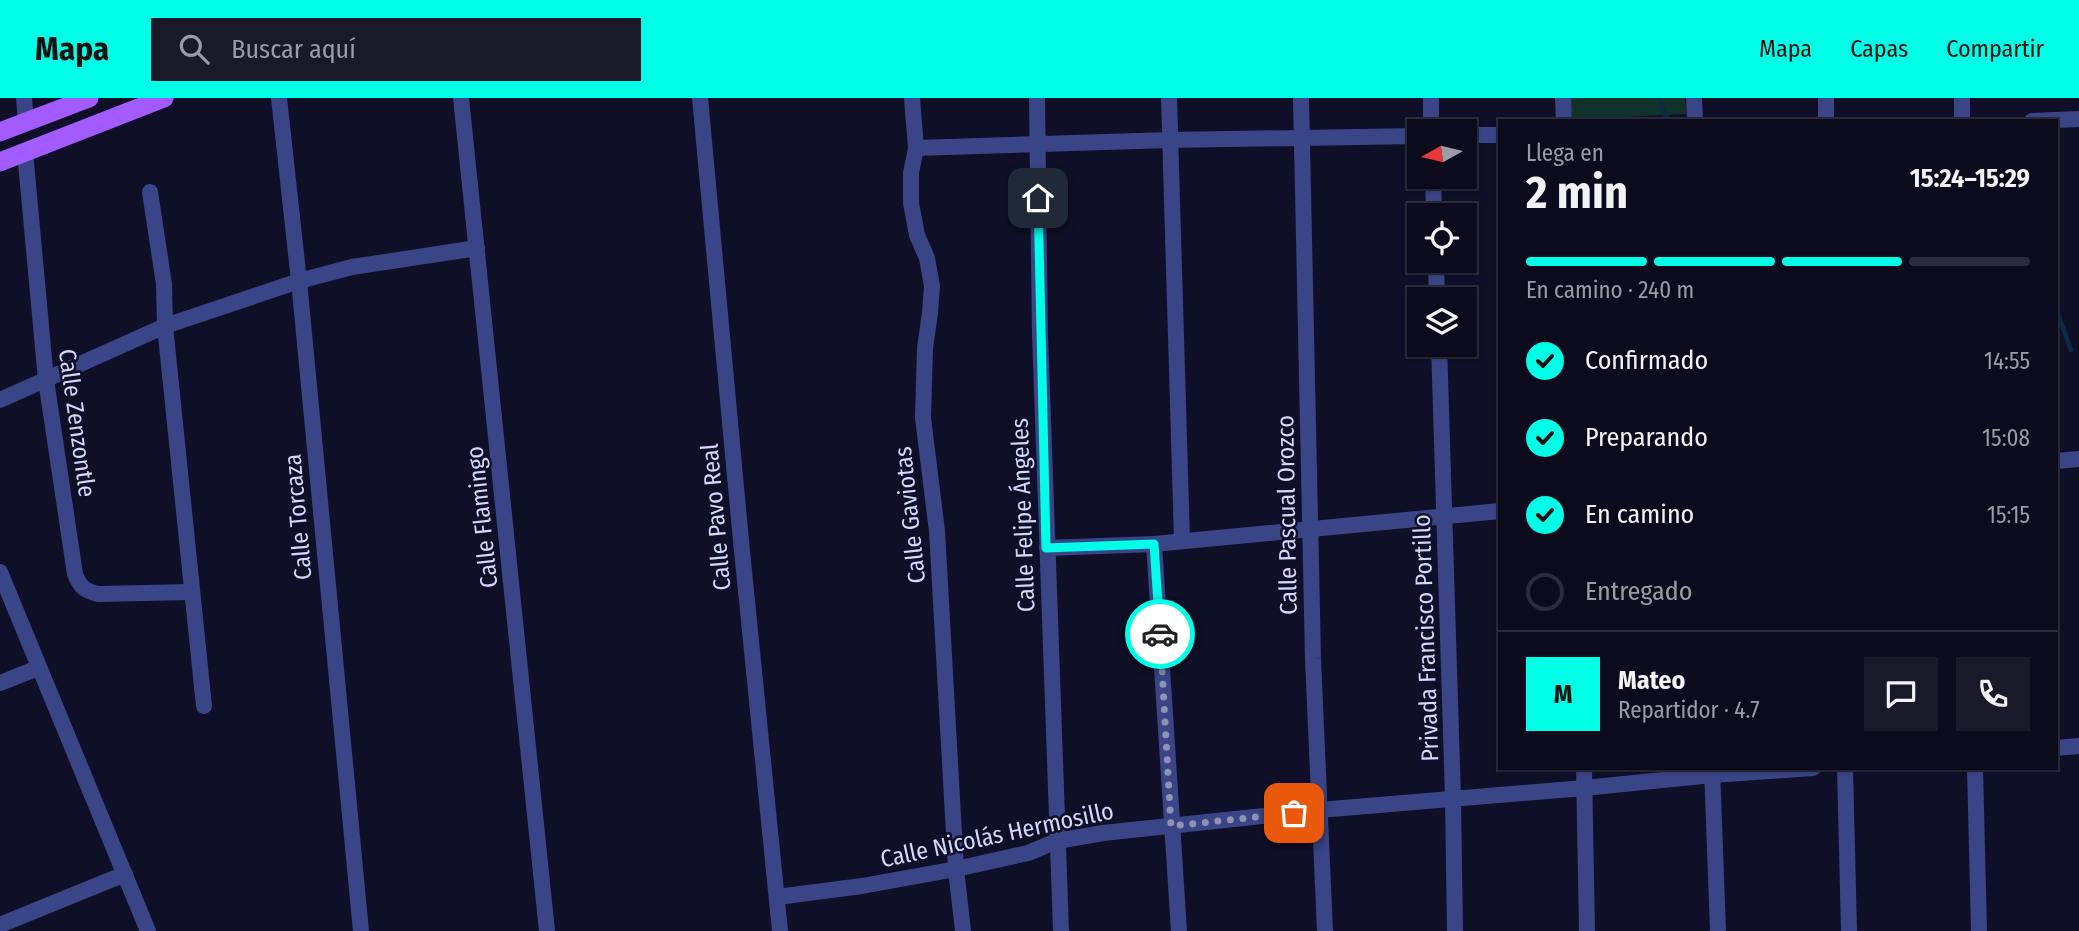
<!DOCTYPE html>
<html lang="es">
<head>
<meta charset="utf-8">
<style>
  :root { --surface:#0b0b1d; --page:#19192a; --text:#f1f3f6; --muted:#9a9ba4; --line:#2b2b3b; --accent:#00ffe7 }
  body { margin:0; font-family:"Fira Sans Condensed",sans-serif; background:var(--page); color:var(--text); height:100vh; display:flex; flex-direction:column; font-size:26px; white-space:nowrap }
  * { box-sizing:border-box; margin:0 }
  p { font-size:23px; color:var(--muted) }
  .icon { flex:none; width:38px; height:38px; fill:none; stroke:currentColor; stroke-width:2; stroke-linecap:round; stroke-linejoin:round }
  .map { position:relative; flex:1; overflow:hidden }
  .panel { position:absolute; left:1498px; top:21px; width:560px; height:651px; display:flex; flex-direction:column; background:var(--surface); border-radius:0px; box-shadow:0 2px 5px #0004,0 0 0 2px var(--line) }
  .panel>* { flex:none }
  .needle { width:46px; rotate:262deg }
  .controls { position:absolute; left:1407px; top:21px; display:grid; gap:14px }
  .controls a { display:grid; place-items:center; width:70px; height:70px; border-radius:0px; background:var(--surface); box-shadow:0 2px 5px #0004,0 0 0 2px var(--line); font-size:35px }
  .pin { position:absolute; display:grid; place-items:center; width:60px; height:60px; color:#fff; margin:-30px; border-radius:14px; box-shadow:0 4px 10px #0006 }
  .courier { position:absolute; display:grid; place-items:center; width:70px; height:70px; margin:-35px; border:5px solid #00ffe7; border-radius:50%; background:#fff; color:#222; box-shadow:0 2px 9px #0007 }
  .head em { font-style:normal; font-weight:700 }
  .head div { display:flex; flex-direction:column-reverse }
  .head { display:flex; align-items:center; justify-content:space-between; height:119px; padding:0 28px }
  h1 { font-size:46px; font-weight:700; line-height:52px }
  .bar { display:grid; grid-template-columns:repeat(4,1fr); gap:10px 7px; align-content:center; height:84px; padding:0 28px }
  .bar i { height:9px; border-radius:5px; background:var(--line) }
  .bar .selected { background:var(--accent) }
  .bar p { grid-column:span 4 }
  .line { display:flex; align-items:center; gap:18px; padding:0 28px; border-top:2px solid var(--line) }
  .line div { flex:1 }
  .round { display:grid; place-items:center; flex:none; width:74px; height:74px; border-radius:0px; background:var(--page) }
  ol { padding:0 28px; list-style:none }
  li { display:flex; align-items:center; gap:21px; height:77px }
  li p { margin-inline-start:auto }
  li .icon { padding:7px; border-radius:50%; background:var(--accent); color:#111; stroke-width:4 }
  li:last-child { color:var(--muted) }
  li i { width:38px; height:38px; border:4px solid var(--line); border-radius:50% }
  header { display:flex; align-items:center; gap:42px; box-sizing:border-box; height:98px; padding:0 35px; background:var(--accent); color:#111 }
  header strong { font-size:33px }
  nav { display:flex; gap:38px; margin-inline-start:auto; font-size:24px }
  .search { width:490px; height:63px; background:var(--page); display:flex; align-items:center; gap:18px; box-sizing:border-box; padding:0 24px; border-radius:0px; color:var(--muted); font-size:26px }
  .map>svg:first-child { display:block }
  .green { fill:#11312a }
  .lines { fill:none; stroke-linecap:round; stroke-linejoin:round }
  .stream { stroke:#092b46; stroke-width:4.5 }
  .minor { stroke:#394587; stroke-width:16 }
  .major { stroke:#a25bff; stroke-width:19 }
  .done { stroke:#8f92b3; stroke-width:7; stroke-dasharray:0 12.6 }
  .route { stroke:#00ffe7; stroke-width:9 }
  .labels { text-anchor:middle; stroke-width:5; stroke-linejoin:round; paint-order:stroke }
  .street-label { font-size:24px; fill:#d4d8ff; stroke:#0f0f27 }
</style>
</head>
<body>
<header>
<strong>Mapa</strong>
<div class="search"><svg class="icon" aria-label="search" viewBox="0 0 24 24"><circle cx="10" cy="10" r="6"/><path d="M15 15l6 6"/></svg>Buscar aquí</div>
<nav><a>Mapa</a><a>Capas</a><a>Compartir</a></nav>
</header>
<div class="map">
<svg width="2079" height="833" viewBox="0 0 2079 833">
  <rect width="100%" height="100%" fill="#0f0f27"/>
  <polygon class="green" points="1570,0 1685,0 1686,16 1571,22"/>
  <g class="lines">
    <g class="stream">
      <polyline points="1659,0 1665,17 1670,23"/>
      <polyline points="2056,210 2071,252"/>
    </g>
    <g class="minor">
      <polyline points="24,0 26,24"/>
      <polyline points="279,0 299,183 361,833"/>
      <polyline points="461,0 547,833"/>
      <polyline points="700,0 741,443 780,833"/>
      <polyline points="912,0 916,50 911,75 911,105 917,137 927,160 932,188 930,215 925,250 923,320 937,433 956,771 963,833"/>
      <polyline points="1037,0 1040,236 1061,833"/>
      <polyline points="1169,0 1182,443"/>
      <polyline points="1301,0 1313,561 1325,833"/>
      <polyline points="1431,0 1431,33"/>
      <polyline points="1563,0 1564,23"/>
      <polyline points="1694,0 1695,23"/>
      <polyline points="1826,0 1826,23"/>
      <polyline points="1962,0 1962,23"/>
      <polyline points="2032,23 2079,21"/>
      <polyline points="1465,37 1500,37"/>
      <polyline points="916,50 1170,42 1419,38"/>
      <path d="M25,54l21,228 29,194c5,13 10,17 23,20l93,-2"/>
      <polyline points="1433,79 1434,117"/>
      <polyline points="150,94 164,186 165,228 204,608"/>
      <polyline points="1436,163 1437,201"/>
      <polyline points="1439,247 1453,700 1455,833"/>
      <polyline points="0,302 165,228 299,183 352,169 477,150"/>
      <polyline points="2056,363 2079,361"/>
      <polyline points="1154,446 1179,833"/>
      <polyline points="1047,450 1154,446 1500,413"/>
      <polyline points="0,474 148,833"/>
      <polyline points="0,585 38,570"/>
      <polyline points="2056,650 2079,648"/>
      <polyline points="1584,670 1587,833"/>
      <polyline points="1712,670 1718,833"/>
      <polyline points="1845,670 1849,833"/>
      <polyline points="1975,670 1979,833"/>
      <polyline points="777,799 862,788 956,771 1028,755 1057,743 1103,735 1319,712 1584,690 1712,677 1813,670"/>
      <polyline points="0,827 125,776"/>
    </g>
    <g class="major">
      <polyline points="0,34 89,0"/>
      <polyline points="0,64 164,0"/>
    </g>
  </g>
  <g class="lines">
    <polyline class="done" points="1160,536 1171,728 1294,715"/>
    <polyline class="route" points="1038,100 1046,450 1154,446 1160,536"/>
  </g>
  <g class="labels">
    <g class="street-label">
      <text transform="translate(77 325) rotate(82)" y="8">Calle Zenzontle</text>
      <text transform="translate(910 417) rotate(-96)" y="8">Calle Gaviotas</text>
      <text transform="translate(1023 417) rotate(-92)" y="8">Calle Felipe Ángeles</text>
      <text transform="translate(1287 417) rotate(-91)" y="8">Calle Pascual Orozco</text>
      <text transform="translate(298 419) rotate(-95)" y="8">Calle Torcaza</text>
      <text transform="translate(482 419) rotate(-96)" y="8">Calle Flamingo</text>
      <text transform="translate(716 419) rotate(-95)" y="8">Calle Pavo Real</text>
      <text transform="translate(1426 540) rotate(-92)" y="8">Privada Francisco Portillo</text>
      <text transform="translate(997 737) rotate(-12)" y="8">Calle Nicolás Hermosillo</text>
    </g>
  </g>
</svg>
<div class="controls">
<a><svg class="needle" viewBox="-14 -14 28 28"><path d="M0-13l5 13h-10z" fill="#e53935"/><path d="M0 13l5-13h-10z" fill="#9a9ba4"/></svg></a>
<a><svg class="icon" aria-label="locate" viewBox="0 0 24 24"><circle cx="12" cy="12" r="6"/><path d="M12 2v4M12 18v4M2 12h4M18 12h4"/></svg></a>
<a><svg class="icon" aria-label="layers" viewBox="0 0 24 24"><path d="M12 4l9 5-9 5-9-5zM3 14l9 5 9-5"/></svg></a>
</div>
<div class="pin" style="left:1294px;top:715px;background:#ea580c"><svg class="icon" aria-label="bag" viewBox="0 0 24 24"><path d="M5 8h14l-1 12H6zM9 8a3 3 0 0 1 6 0"/></svg></div>
<div class="pin" style="left:1038px;top:100px;background:#1f2937"><svg class="icon" aria-label="home" viewBox="0 0 24 24"><path d="M3 11l9-7 9 7M6 9v11h12V9"/></svg></div>
<div class="courier" style="left:1160px;top:536px"><svg class="icon" aria-label="car" viewBox="0 0 24 24"><path d="M5 17H2v-5l4-1 3-4h7l3 4 3 1v5h-3M9 17h6M6 11h13"/><circle cx="7" cy="17" r="2"/><circle cx="17" cy="17" r="2"/></svg></div>
<section class="panel">
<div class="head"><div><h1>2 min</h1><p>Llega en</p></div><em>15:24–15:29</em></div>
<div class="bar"><i class="selected"></i><i class="selected"></i><i class="selected"></i><i></i><p>En camino · 240 m</p></div>
<ol>
<li><svg class="icon" aria-label="check" viewBox="0 0 24 24"><path d="M5 12l5 5 9-10"/></svg>Confirmado<p>14:55</p></li>
<li><svg class="icon" aria-label="check" viewBox="0 0 24 24"><path d="M5 12l5 5 9-10"/></svg>Preparando<p>15:08</p></li>
<li><svg class="icon" aria-label="check" viewBox="0 0 24 24"><path d="M5 12l5 5 9-10"/></svg>En camino<p>15:15</p></li>
<li><i></i>Entregado</li>
</ol>
<div class="line" style="height:126px"><b class="round" style="background:var(--accent);color:#111">M</b><div><b>Mateo</b><p>Repartidor · 4.7</p></div><a class="round"><svg class="icon" aria-label="chat" viewBox="0 0 24 24"><path d="M4 5h16v11H9l-5 4z"/></svg></a><a class="round"><svg class="icon" aria-label="phone" viewBox="0 0 24 24"><path d="M5 4h4l2 5-3 2q2 4 5 5l2-3 5 2v4C11 20 4 13 5 4z"/></svg></a></div>
</section>
</div>
</body>
</html>
